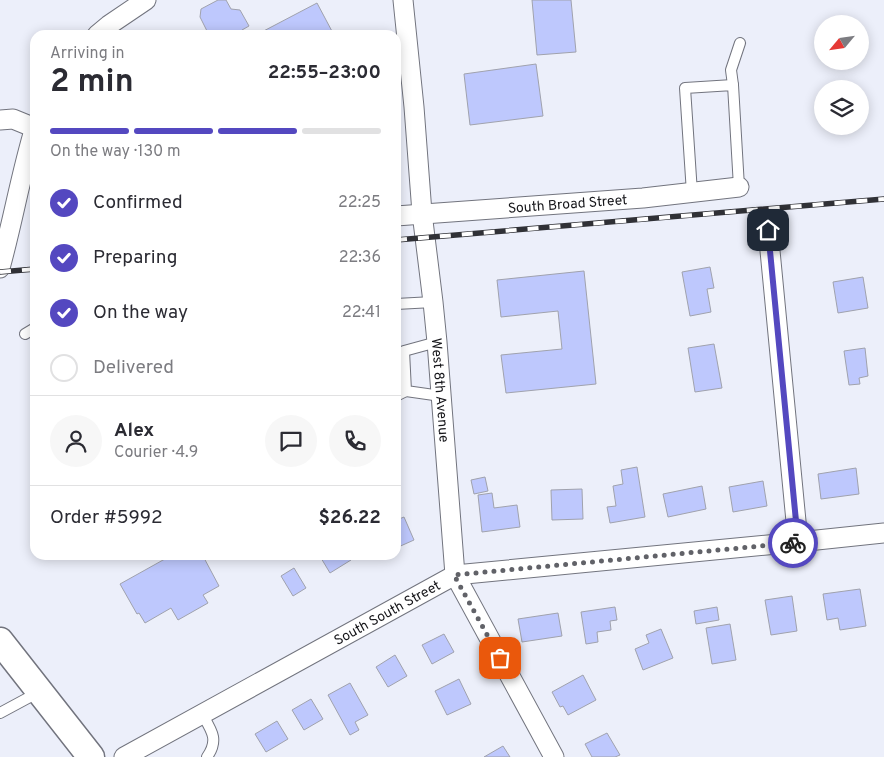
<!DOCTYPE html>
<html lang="en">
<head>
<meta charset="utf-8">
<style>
  :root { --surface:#fff; --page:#f7f7f7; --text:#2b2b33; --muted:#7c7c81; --line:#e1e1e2; --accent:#5448c0 }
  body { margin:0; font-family:Overpass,sans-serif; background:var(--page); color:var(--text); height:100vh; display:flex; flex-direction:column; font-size:19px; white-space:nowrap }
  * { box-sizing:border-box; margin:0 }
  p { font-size:16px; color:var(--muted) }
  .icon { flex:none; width:28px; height:28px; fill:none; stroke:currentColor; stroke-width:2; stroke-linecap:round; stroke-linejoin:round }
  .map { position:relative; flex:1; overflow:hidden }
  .panel { position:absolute; left:30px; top:30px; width:371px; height:530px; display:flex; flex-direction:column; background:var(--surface); border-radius:15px; box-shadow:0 2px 12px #0003 }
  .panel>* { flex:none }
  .needle { width:32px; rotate:241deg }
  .tools { position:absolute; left:814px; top:15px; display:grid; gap:10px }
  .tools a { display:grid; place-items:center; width:55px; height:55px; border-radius:50%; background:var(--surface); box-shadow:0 2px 12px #0003; font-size:25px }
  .pin { position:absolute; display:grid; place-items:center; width:42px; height:42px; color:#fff; margin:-21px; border-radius:10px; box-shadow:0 2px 8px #0006 }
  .courier { position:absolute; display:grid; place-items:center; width:50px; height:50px; margin:-25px; border:4px solid #5448c0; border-radius:50%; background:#fff; color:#222; box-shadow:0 1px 6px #0007 }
  .overview em { font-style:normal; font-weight:700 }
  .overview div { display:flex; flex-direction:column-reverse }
  .overview { display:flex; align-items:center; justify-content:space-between; height:85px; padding:0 20px }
  h1 { font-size:32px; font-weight:700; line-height:38px }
  .bar { display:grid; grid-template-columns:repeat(4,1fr); gap:8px 5px; align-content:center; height:60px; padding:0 20px }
  .bar i { height:6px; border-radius:4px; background:var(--line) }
  .bar .selected { background:var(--accent) }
  .bar p { grid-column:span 4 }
  .line { display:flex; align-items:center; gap:12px; padding:0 20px; border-top:1px solid var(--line) }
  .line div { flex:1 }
  .round { display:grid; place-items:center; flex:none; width:52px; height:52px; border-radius:26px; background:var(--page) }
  ol { padding:0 20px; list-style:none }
  li { display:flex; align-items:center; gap:15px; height:55px }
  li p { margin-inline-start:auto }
  li .icon { padding:5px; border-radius:50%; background:var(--accent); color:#fff; stroke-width:4 }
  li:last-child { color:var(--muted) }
  li i { width:28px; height:28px; border:2px solid var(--line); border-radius:50% }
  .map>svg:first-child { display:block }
  .building { fill:#bec8fd; stroke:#a0a2ad }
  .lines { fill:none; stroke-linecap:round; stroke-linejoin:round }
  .service-casing { stroke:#72747e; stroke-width:12 }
  .minor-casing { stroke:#72747e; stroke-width:21 }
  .secondary-casing { stroke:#72747e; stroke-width:29 }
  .service { stroke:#fff; stroke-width:10 }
  .minor { stroke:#fff; stroke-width:19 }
  .secondary { stroke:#fff; stroke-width:26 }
  .rail-casing { stroke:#303136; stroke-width:5.5 }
  .rail { stroke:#fff; stroke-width:4; stroke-dasharray:11; stroke-linecap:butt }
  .done { stroke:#616268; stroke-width:5; stroke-dasharray:0 9 }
  .route { stroke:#5448c0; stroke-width:6 }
  .labels { text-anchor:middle; stroke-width:5; stroke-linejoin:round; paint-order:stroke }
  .street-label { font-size:14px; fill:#16161a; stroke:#fff }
</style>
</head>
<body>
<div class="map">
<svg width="884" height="757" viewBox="0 0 884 757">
  <rect width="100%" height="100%" fill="#eceffa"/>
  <g class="building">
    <polygon points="218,0 226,0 231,9 240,10 249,26 242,30 245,35 209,35 200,17 201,9"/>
    <polygon points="532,0 571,0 576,52 537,55"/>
    <polygon points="317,3 334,35 256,35"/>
    <polygon points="536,64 543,116 470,125 464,74"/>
    <polygon points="710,267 714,288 707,289 711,312 690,316 682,272"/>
    <polygon points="584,271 596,384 506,393 501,355 562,349 558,311 501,317 497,280"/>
    <polygon points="863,277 868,308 838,313 833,282"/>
    <polygon points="714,344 722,388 695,392 688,348"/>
    <polygon points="865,348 868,376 859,378 860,384 849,385 844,351"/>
    <polygon points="637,467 645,517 610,523 607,507 616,506 613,486 623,484 621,470"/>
    <polygon points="856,468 859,494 821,499 818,474"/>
    <polygon points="485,477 488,491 474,494 471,480"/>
    <polygon points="763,481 767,506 733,512 729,487"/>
    <polygon points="702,486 706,509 668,517 663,494"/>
    <polygon points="582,489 583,519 552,520 551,490"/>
    <polygon points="492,493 494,508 517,505 520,527 482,532 478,495"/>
    <polygon points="396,514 399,519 404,517 414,540 396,548"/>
    <polygon points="172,555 205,555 203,556 219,586 203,595 208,603 178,620 171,608 145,623 139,613 137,614 120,584"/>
    <polygon points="326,555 348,555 351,560 330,573 321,558"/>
    <polygon points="294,568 306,588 293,596 281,576"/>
    <polygon points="860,589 866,626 840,630 838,618 827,620 823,594"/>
    <polygon points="792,596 797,631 771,635 765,600"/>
    <polygon points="615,607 617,620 610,621 611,630 597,632 598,642 586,644 581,612"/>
    <polygon points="717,607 719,620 696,624 694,611"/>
    <polygon points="558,613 562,636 522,642 518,619"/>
    <polygon points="730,624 736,660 712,664 706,628"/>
    <polygon points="661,629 673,658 643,670 635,649 649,643 646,635"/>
    <polygon points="444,634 454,652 432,664 422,645"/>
    <polygon points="395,655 407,676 388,687 376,667"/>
    <polygon points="583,675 596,700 568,715 563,706 560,707 552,692"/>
    <polygon points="459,679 471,704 447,715 435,691"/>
    <polygon points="350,683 368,715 355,722 359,730 350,735 328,695"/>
    <polygon points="311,699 323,719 304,730 292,710"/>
    <polygon points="277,721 288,739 266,752 255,734"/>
    <polygon points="607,733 620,755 615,757 592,757 585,744"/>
    <polygon points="503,746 510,757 484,757"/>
  </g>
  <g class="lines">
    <defs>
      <g id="service">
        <polyline points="733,85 731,70 740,43"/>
        <polyline points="692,193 685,88 733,85 739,187"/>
        <polyline points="396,304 433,302"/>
        <polyline points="25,334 35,328"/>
        <polyline points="437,342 404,351 406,391 441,396"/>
        <polyline points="396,396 406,391"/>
        <polyline points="0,713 39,692"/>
        <path d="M202,714c10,17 17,26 5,43"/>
      </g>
      <g id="minor">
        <path id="s1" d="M403,0l11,107 8,106 11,89 4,40 18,233 99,182"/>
        <polyline points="97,35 109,25 146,0"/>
        <polyline points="0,120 13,119 35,128"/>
        <path id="s2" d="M396,216l247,-18 96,-11"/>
        <polyline points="768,230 798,542"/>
        <path d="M0,268c13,-47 21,-95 35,-141"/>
        <path id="s3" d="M124,757l331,-182 343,-33 86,-9"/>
      </g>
      <polyline id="secondary" points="0,641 91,757"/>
    </defs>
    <use href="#service" class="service-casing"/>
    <use href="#minor" class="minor-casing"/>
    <use href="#secondary" class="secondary-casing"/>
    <use href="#service" class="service"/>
    <use href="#minor" class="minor"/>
    <use href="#secondary" class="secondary"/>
    <defs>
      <g id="rail">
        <polyline points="396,240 884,199"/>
        <polyline points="0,272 35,269"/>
      </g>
    </defs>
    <use href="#rail" class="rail-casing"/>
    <use href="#rail" class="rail"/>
  </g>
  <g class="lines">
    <polyline class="done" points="500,658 454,575 793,543"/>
    <polyline class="route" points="768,230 798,542 793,543"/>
  </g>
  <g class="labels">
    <g class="street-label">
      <text dy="5" stroke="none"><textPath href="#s2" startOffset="172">South Broad Street</textPath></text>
      <text dy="5" stroke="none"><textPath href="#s1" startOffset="392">West 8th Avenue</textPath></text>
      <text dy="5" stroke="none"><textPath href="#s3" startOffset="300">South South Street</textPath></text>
    </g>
  </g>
</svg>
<div class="tools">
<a><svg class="needle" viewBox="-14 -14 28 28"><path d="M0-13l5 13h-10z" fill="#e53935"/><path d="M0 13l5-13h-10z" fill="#7c7c81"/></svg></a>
<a><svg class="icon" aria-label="layers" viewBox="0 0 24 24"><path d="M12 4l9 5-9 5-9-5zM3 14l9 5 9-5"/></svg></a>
</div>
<div class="pin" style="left:500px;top:658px;background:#ea580c"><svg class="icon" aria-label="bag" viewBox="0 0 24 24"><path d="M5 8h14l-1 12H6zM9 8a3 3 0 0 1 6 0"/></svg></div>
<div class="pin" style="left:768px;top:230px;background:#1f2937"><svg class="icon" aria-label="home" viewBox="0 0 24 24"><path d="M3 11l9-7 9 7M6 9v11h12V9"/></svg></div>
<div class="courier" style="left:793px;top:543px"><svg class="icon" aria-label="bike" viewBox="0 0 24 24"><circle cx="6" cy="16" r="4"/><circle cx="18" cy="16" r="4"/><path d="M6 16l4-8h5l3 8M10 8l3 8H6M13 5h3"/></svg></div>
<section class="panel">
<div class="overview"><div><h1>2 min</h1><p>Arriving in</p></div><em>22:55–23:00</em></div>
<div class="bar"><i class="selected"></i><i class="selected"></i><i class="selected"></i><i></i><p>On the way · 130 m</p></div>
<ol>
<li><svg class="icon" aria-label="check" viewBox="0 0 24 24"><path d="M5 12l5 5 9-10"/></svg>Confirmed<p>22:25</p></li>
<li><svg class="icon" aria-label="check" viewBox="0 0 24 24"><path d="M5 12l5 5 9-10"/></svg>Preparing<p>22:36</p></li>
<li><svg class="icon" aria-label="check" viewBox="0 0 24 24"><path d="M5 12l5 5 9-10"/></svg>On the way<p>22:41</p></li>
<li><i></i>Delivered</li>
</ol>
<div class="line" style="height:90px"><a class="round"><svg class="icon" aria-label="person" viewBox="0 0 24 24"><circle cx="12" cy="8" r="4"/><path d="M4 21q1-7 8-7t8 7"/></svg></a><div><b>Alex</b><p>Courier · 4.9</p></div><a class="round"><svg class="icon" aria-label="chat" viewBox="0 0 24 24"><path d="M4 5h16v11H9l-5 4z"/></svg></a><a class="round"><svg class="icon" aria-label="phone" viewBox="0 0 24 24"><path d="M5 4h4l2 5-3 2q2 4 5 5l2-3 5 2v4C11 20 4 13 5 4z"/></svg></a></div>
<div class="line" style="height:65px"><div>Order #5992</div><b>$26.22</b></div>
</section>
</div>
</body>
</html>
